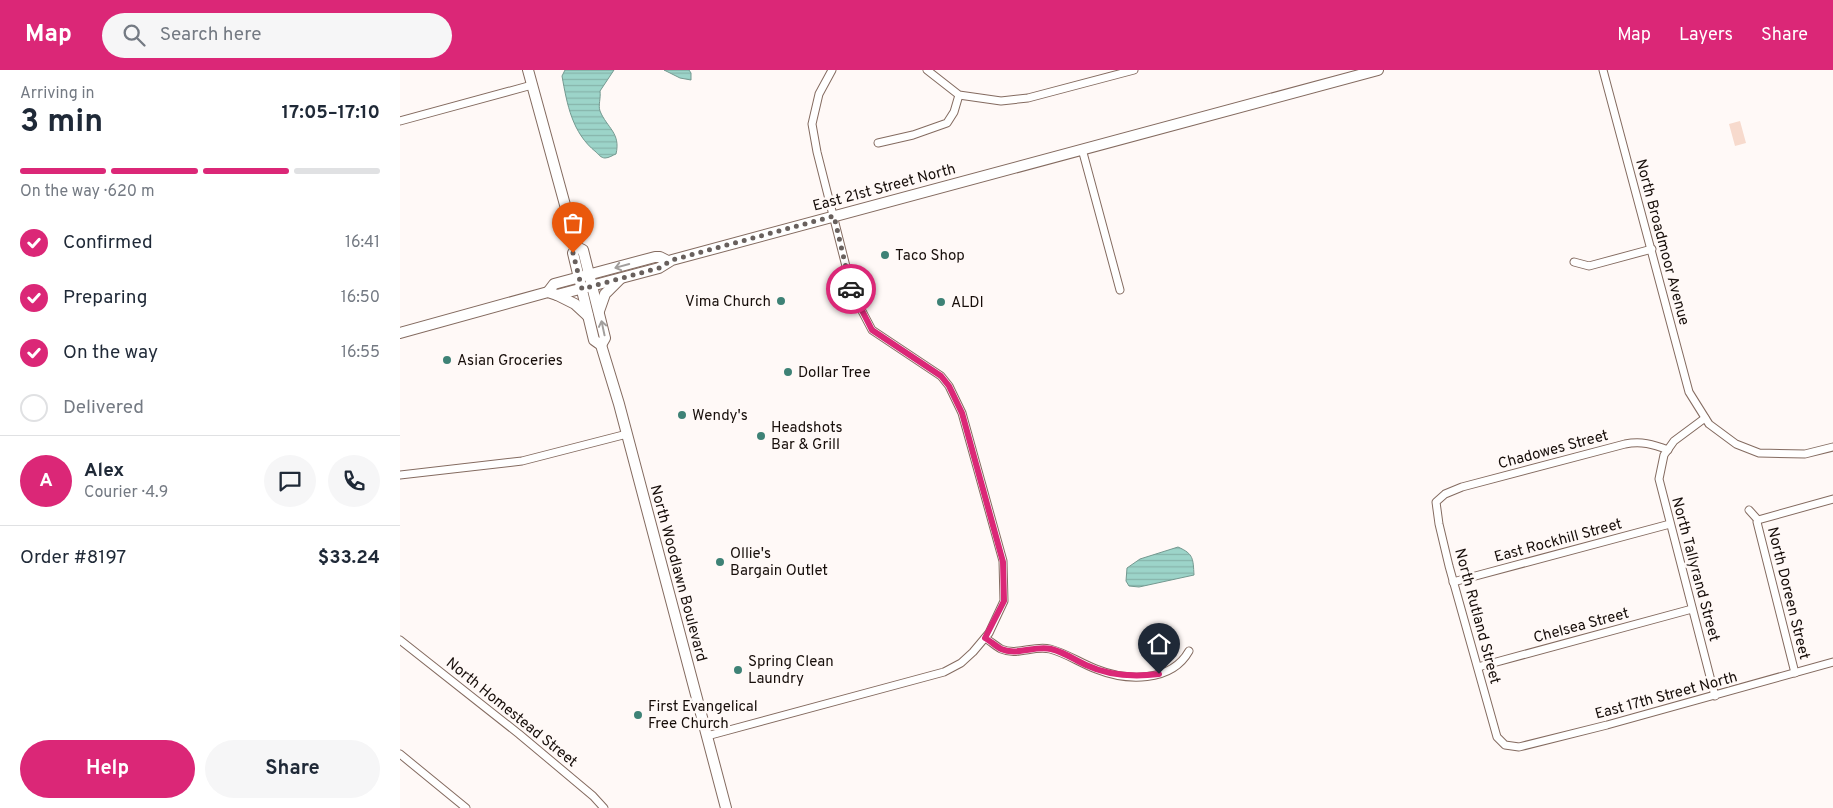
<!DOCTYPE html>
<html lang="en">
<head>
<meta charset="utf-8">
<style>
  :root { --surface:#fff; --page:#f6f6f7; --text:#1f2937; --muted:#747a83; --line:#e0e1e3; --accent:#db2777 }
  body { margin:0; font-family:Overpass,sans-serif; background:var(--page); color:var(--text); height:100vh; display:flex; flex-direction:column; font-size:19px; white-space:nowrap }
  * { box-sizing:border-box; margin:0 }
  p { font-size:16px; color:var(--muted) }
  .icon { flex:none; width:28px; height:28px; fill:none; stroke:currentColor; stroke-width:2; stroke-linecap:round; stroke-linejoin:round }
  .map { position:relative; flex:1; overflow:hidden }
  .drawer { display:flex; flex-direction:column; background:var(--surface); width:400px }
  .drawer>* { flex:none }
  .pin { position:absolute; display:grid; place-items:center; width:42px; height:42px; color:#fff; margin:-51px -21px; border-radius:50% 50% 50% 0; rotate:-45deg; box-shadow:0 0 5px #0007 }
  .pin .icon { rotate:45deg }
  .courier { position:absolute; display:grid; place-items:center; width:50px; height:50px; margin:-25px; border:4px solid #db2777; border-radius:50%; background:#fff; color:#222; box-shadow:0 1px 6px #0007 }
  .headline em { font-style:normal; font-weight:700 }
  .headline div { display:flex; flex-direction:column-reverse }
  .headline { display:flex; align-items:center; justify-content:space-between; height:85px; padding:0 20px }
  h1 { font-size:32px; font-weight:700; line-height:38px }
  .bar { display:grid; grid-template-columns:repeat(4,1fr); gap:8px 5px; align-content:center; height:60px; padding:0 20px }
  .bar i { height:6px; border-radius:4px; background:var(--line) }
  .bar .current { background:var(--accent) }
  .bar p { grid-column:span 4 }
  .line { display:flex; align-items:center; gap:12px; padding:0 20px; border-top:1px solid var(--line) }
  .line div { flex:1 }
  .round { display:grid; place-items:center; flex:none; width:52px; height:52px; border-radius:26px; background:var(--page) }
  ol { padding:0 20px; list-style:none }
  li { display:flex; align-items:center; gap:15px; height:55px }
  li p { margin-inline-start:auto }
  li .icon { padding:5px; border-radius:50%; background:var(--accent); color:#fff; stroke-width:4 }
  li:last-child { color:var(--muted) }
  li i { width:28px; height:28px; border:2px solid var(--line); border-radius:50% }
  .action { display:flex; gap:10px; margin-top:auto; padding:10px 20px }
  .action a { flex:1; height:58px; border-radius:30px; background:var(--accent); color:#fff; font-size:20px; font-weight:700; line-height:58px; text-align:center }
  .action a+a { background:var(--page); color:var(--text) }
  header { display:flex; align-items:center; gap:30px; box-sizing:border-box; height:70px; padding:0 25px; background:var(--accent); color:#fff }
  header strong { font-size:24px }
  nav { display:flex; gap:28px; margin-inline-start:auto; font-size:18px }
  .search { width:350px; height:45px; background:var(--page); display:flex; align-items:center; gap:12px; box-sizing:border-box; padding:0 18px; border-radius:28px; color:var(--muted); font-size:19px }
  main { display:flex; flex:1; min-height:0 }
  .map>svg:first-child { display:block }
  .pitch { fill:#f7dacd }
  .water { fill:url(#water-rules); stroke:#749990 }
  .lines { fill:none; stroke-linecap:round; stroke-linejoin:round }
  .street-casing { stroke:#846b60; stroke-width:9 }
  .secondary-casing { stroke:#846b60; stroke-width:12 }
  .street { stroke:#fff; stroke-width:7 }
  .secondary { stroke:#fff; stroke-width:10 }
  .oneway { stroke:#a29f9d }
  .done { stroke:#68605d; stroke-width:5; stroke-dasharray:0 9 }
  .route { stroke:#db2777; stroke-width:6 }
  .poi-dot { fill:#3e8276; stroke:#fff9f7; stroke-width:2 }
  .labels { text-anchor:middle; stroke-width:5; stroke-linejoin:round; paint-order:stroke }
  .street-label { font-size:15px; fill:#170e0a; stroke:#fff9f7 }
  .poi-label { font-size:15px; fill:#170e0a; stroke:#fff9f7; text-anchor:start }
</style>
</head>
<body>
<header>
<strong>Map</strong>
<div class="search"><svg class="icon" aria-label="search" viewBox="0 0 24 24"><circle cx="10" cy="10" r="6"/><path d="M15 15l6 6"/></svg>Search here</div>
<nav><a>Map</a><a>Layers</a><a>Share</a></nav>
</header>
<main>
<section class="drawer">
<div class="headline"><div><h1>3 min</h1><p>Arriving in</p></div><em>17:05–17:10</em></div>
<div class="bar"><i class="current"></i><i class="current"></i><i class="current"></i><i></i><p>On the way · 620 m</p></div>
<ol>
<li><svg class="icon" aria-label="check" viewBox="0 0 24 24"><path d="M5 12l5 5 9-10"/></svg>Confirmed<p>16:41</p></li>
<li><svg class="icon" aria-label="check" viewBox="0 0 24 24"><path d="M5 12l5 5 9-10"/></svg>Preparing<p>16:50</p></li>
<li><svg class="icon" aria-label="check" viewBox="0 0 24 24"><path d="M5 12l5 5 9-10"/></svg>On the way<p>16:55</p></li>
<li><i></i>Delivered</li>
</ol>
<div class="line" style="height:90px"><b class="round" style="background:var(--accent);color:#fff">A</b><div><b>Alex</b><p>Courier · 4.9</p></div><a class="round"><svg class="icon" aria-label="chat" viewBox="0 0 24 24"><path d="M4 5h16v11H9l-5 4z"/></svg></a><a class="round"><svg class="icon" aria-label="phone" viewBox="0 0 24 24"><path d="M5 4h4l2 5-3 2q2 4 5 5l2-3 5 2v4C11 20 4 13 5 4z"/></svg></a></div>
<div class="line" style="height:65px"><div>Order #8197</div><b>$33.24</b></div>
<div class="action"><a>Help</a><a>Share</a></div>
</section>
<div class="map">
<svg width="1433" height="738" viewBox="0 0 1433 738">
  <defs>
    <pattern id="water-rules" width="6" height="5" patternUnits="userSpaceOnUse" patternTransform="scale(1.25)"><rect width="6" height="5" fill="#9cd4c9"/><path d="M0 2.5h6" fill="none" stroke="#86b5ab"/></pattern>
  </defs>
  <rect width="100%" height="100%" fill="#fff9f7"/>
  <polygon class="pitch" points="1340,51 1346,73 1335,76 1329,54"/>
  <g class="water">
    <path d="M165,0h49l-14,21c1,7 -2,14 0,20 7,17 21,22 16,43 -3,1 -7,4 -11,4 -4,0 -7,-4 -9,-6 -24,-19 -29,-48 -34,-76z"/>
    <polygon points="264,0 289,0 291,3 291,10 280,8"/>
    <path d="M778,477c16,7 15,12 16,28l-55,12 -10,-1 -3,-5 1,-13 13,-9z"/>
  </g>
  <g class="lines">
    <defs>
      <g id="street">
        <polyline points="527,0 559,25 601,31 628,28 734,0"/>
        <polyline points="1203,0 1289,322 1309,354 1336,374 1359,383 1405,384 1433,377"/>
        <polyline points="0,51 132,15"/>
        <polyline points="478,73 513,65 547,53 554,42 559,25"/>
        <polyline points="682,79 720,220"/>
        <polyline points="1174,192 1189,196 1252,179"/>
        <polyline points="1305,348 1274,371 1264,385 1259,409 1315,626"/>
        <path d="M1268,380c-15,-6 -27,-9 -43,-6l-163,43 -17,7 -9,8 3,22 10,42 48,171 8,8 14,2 88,-22 226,-63"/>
        <polyline points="0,405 122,391 227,364"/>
        <polyline points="1349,440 1358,450"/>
        <polyline points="1358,450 1357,452 1395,603"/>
        <polyline points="1358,450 1433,429"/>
        <polyline points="1053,512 1270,454"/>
        <path d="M585,568c5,3 11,8 16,11 16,7 33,-4 49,0 16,4 30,14 46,20 30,12 75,14 93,-18"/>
        <polyline points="0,570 119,664 193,726 204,738"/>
        <polyline points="1078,597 1292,539"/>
        <polyline points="307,666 544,602 561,593 573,582 589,563 604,531 603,491 562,343 549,316 541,306 472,260 453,224 417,82 412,54 419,24 432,0"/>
        <polyline points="0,684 66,738"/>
      </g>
      <g id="secondary">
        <polyline points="128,0 176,175 177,177 183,180 205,268 201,275"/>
        <polyline points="177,177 173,183 194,270 201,275 219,334 326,738"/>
        <polyline points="148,222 154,214 255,187 260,187 268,191"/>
        <polyline points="157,225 175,234 188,246"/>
        <polyline points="199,241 205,224 220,209"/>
        <polyline points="0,263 148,222 157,225 259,198 272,190 978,0"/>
      </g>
    </defs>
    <use href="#street" class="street-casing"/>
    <use href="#secondary" class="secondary-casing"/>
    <use href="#street" class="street"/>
    <use href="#secondary" class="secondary"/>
  </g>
  <defs><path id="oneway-shaft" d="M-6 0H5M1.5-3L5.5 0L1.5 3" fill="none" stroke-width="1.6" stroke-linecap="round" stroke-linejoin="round" transform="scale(1.25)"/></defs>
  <g class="oneway">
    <use href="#oneway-shaft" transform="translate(222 196) rotate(165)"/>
    <use href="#oneway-shaft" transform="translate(203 258) rotate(-102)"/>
  </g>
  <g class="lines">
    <polyline class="done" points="173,183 182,219 259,198 272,190 434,146 451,219"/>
    <path class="route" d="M451,219l21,41 69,46 8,10 13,27 41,149 1,39 -19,37c5,3 11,8 16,11 16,7 34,-4 50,0 13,3 24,11 35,16 23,11 48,12 73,9"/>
  </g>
  <g class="poi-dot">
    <circle cx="485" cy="185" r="5"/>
    <circle cx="381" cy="231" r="5"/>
    <circle cx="541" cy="232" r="5"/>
    <circle cx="47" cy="290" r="5"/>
    <circle cx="388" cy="302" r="5"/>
    <circle cx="282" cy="345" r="5"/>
    <circle cx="361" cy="366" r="5"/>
    <circle cx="320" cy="492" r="5"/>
    <circle cx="338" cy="600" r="5"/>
    <circle cx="238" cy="645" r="5"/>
  </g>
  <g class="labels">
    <g class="street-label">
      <text transform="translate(484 117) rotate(-15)" y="5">East 21st Street North</text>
      <text transform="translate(1263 172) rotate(75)" y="5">North Broadmoor Avenue</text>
      <text transform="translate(1153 379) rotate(-15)" y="5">Chadowes Street</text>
      <text transform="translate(1158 470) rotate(-15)" y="5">East Rockhill Street</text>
      <text transform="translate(1296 499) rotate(75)" y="5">North Tallyrand Street</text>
      <text transform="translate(279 503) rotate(75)" y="5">North Woodlawn Boulevard</text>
      <text transform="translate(1389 523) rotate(76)" y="5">North Doreen Street</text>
      <text transform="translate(1078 546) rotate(75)" y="5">North Rutland Street</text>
      <text transform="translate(1181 555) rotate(-15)" y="5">Chelsea Street</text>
      <text transform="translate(1266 625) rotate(-15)" y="5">East 17th Street North</text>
      <text transform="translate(112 642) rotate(39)" y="5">North Homestead Street</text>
    </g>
    <g class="poi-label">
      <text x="495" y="190">Taco Shop</text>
      <text x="371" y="236" text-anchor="end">Vima Church</text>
      <text x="551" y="237">ALDI</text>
      <text x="57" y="295">Asian Groceries</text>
      <text x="398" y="307">Dollar Tree</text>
      <text x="292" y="350">Wendy's</text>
      <text x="371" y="362">Headshots<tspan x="371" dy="17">Bar &amp; Grill</tspan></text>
      <text x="330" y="488">Ollie's<tspan x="330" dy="17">Bargain Outlet</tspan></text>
      <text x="348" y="596">Spring Clean<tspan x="348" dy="17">Laundry</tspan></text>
      <text x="248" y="641">First Evangelical<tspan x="248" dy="17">Free Church</tspan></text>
    </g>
  </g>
</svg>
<div class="pin" style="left:173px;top:183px;background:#ea580c"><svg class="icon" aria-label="bag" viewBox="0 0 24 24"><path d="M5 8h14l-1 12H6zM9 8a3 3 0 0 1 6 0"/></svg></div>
<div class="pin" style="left:759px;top:604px;background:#1f2937"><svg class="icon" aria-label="home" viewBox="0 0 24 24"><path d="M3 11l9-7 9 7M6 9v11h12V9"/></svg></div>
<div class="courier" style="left:451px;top:219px"><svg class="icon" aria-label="car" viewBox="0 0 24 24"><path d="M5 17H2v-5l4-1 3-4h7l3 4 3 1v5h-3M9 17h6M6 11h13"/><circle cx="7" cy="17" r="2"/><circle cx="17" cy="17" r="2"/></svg></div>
</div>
</main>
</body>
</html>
